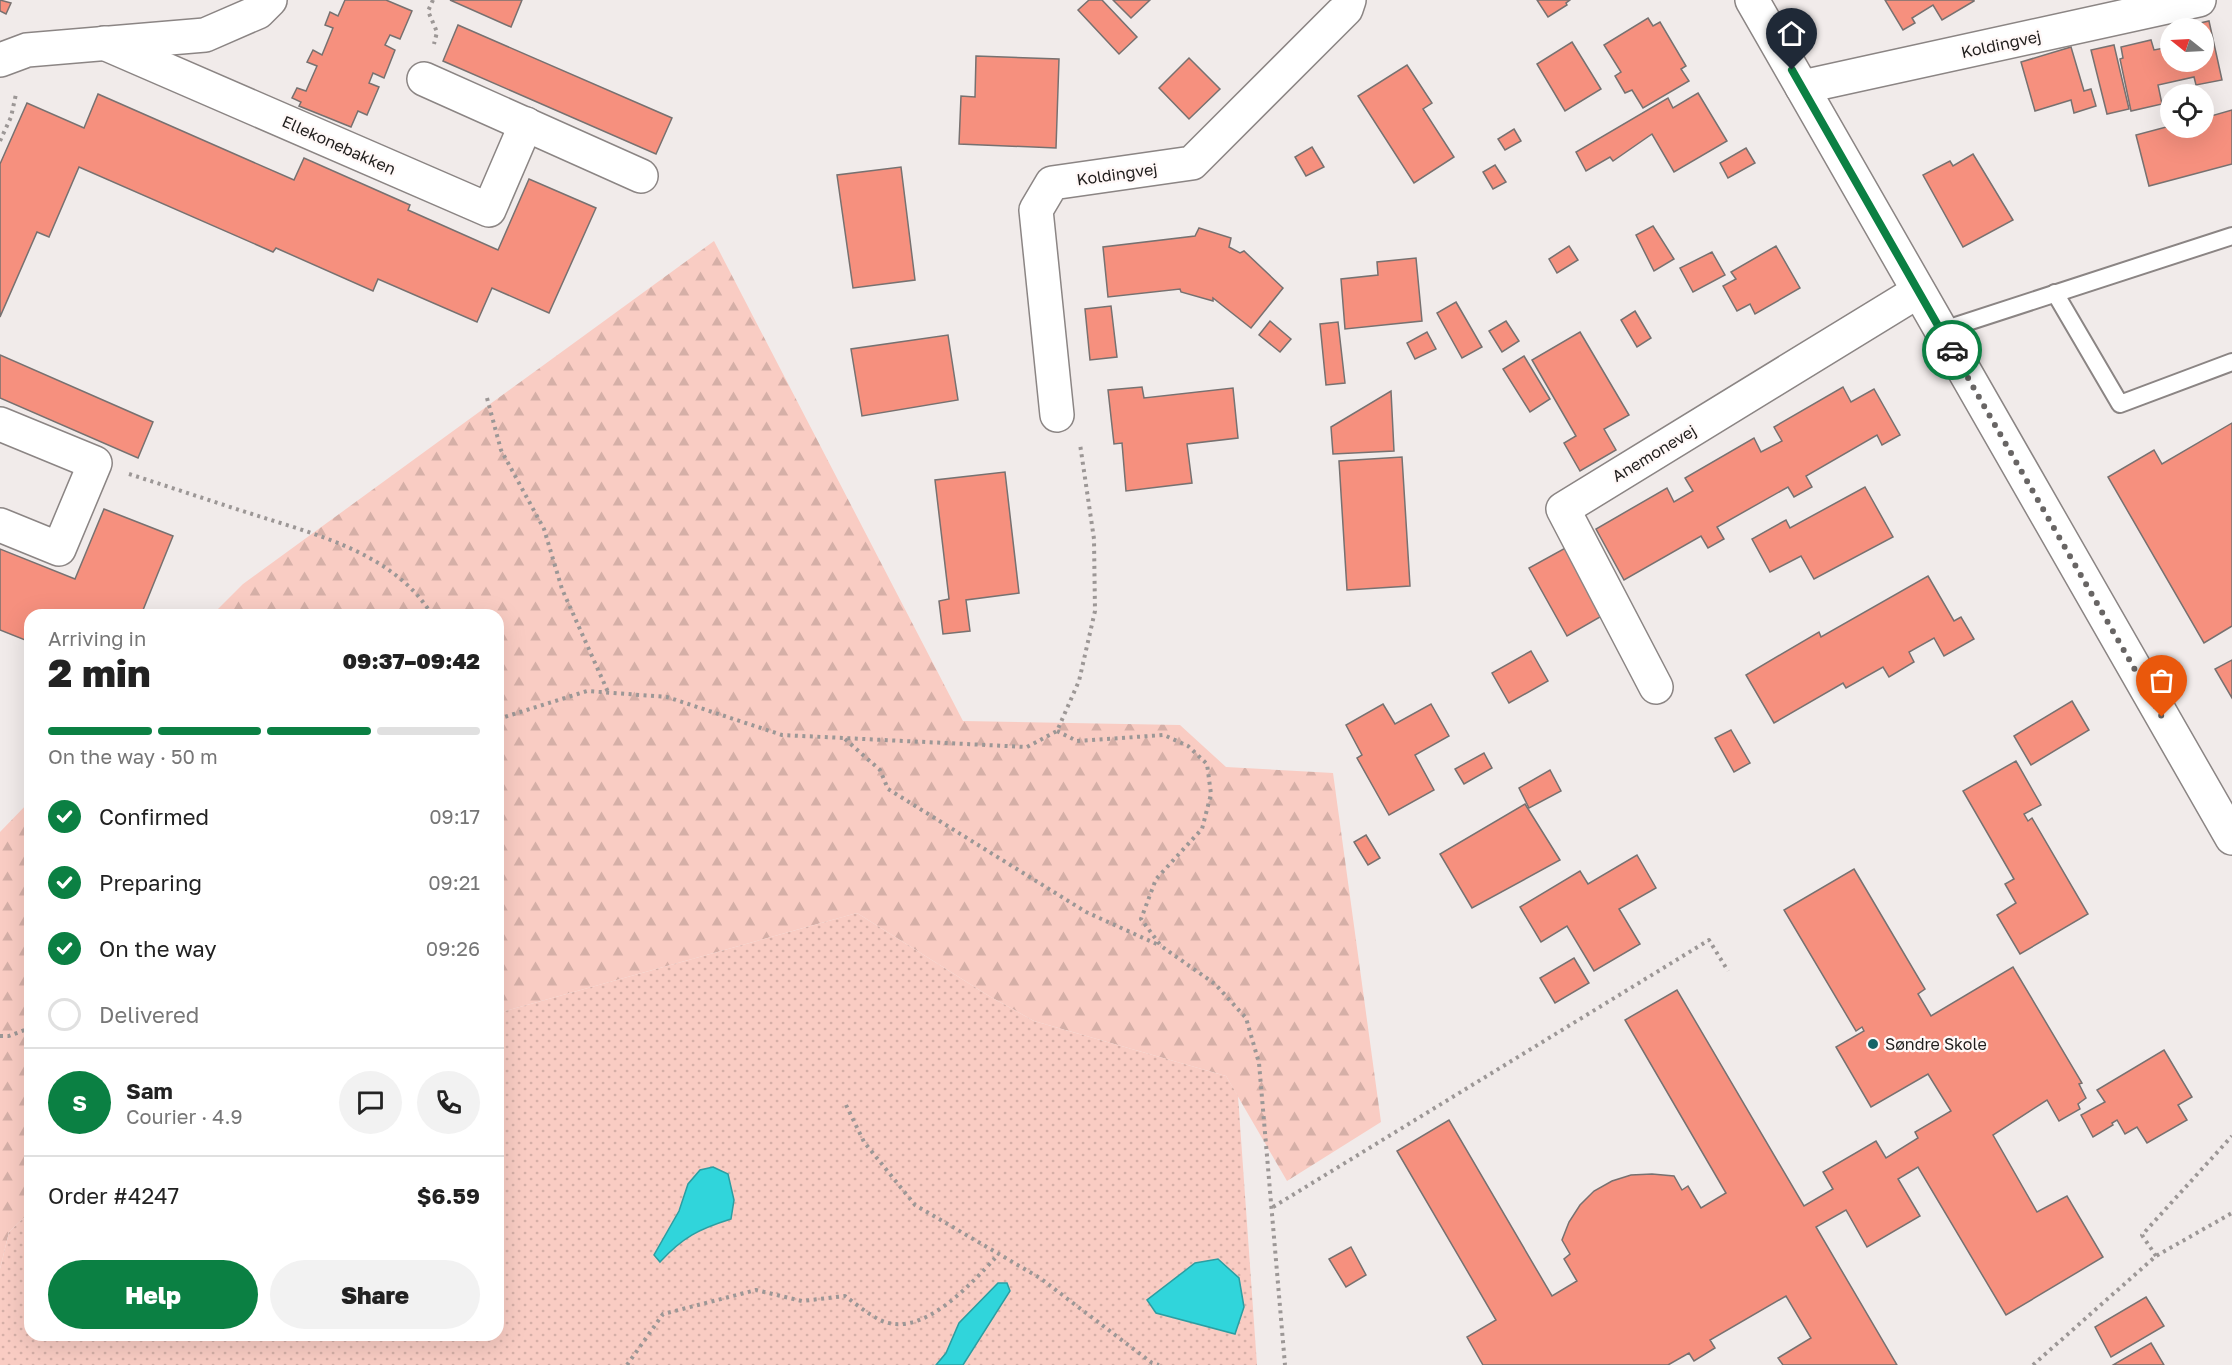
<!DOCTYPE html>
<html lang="en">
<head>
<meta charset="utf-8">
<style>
  :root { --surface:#fff; --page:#f2f2f2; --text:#222; --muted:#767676; --line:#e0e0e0; --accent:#0b8043 }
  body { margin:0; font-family:"Golos Text",sans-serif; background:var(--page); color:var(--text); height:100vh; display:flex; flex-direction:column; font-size:22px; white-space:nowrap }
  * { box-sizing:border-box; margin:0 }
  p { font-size:20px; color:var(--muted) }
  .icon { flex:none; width:33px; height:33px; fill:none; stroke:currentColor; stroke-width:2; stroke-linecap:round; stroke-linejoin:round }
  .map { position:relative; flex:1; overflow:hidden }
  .panel { position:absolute; left:24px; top:609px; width:480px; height:732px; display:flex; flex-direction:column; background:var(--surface); border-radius:18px; box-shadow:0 6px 24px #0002 }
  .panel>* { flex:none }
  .needle { width:39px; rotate:288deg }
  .controls { position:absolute; left:2160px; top:18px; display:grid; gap:12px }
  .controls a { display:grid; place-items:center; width:54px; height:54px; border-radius:50%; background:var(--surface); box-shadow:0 6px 24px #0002; font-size:30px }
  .pin { position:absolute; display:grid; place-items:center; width:51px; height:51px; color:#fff; margin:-62px -26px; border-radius:50% 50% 50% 0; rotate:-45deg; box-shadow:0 0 6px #0007 }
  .pin .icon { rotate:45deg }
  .courier { position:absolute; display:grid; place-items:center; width:60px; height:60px; margin:-30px; border:4px solid #0b8043; border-radius:50%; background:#fff; color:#222; box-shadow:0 2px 8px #0007 }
  .head em { font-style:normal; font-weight:800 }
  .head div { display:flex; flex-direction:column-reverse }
  .head { display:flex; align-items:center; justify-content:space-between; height:102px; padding:0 24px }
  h1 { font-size:39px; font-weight:800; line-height:45px }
  .bar { display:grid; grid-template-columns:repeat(4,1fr); gap:9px 6px; align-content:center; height:72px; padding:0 24px }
  .bar i { height:8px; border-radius:4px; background:var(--line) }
  .bar .active { background:var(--accent) }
  .bar p { grid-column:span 4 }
  .line { display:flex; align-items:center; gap:15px; padding:0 24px; border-top:2px solid var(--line) }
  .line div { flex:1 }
  .round { display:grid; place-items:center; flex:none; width:63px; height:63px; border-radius:32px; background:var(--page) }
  ol { padding:0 24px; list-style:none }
  li { display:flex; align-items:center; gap:18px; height:66px }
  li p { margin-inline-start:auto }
  li .icon { padding:6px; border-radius:50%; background:var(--accent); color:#fff; stroke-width:4 }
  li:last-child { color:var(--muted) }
  li i { width:33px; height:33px; border:3px solid var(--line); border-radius:50% }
  .button { display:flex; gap:12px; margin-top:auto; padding:12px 24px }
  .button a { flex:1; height:69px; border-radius:36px; background:var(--accent); color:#fff; font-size:24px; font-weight:800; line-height:69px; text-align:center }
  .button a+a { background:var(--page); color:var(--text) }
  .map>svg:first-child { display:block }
  .forest { fill:url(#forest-firs) }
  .park { fill:url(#park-dots) }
  .water { fill:#30d5db; stroke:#2b9ea2; stroke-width:1.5 }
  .building { fill:#f6907e; stroke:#777170; stroke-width:1.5 }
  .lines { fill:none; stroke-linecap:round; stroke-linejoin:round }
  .lane-casing { stroke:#8b8584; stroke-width:20 }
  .street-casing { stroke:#8b8584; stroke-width:36 }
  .secondary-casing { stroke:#8b8584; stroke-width:36 }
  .path { stroke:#9c9796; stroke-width:4; stroke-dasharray:3 4.5; stroke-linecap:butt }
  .lane { stroke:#fff; stroke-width:16 }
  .street { stroke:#fff; stroke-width:33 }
  .secondary { stroke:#fff; stroke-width:33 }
  .done { stroke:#686564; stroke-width:6; stroke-dasharray:0 10.8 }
  .route { stroke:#0b8043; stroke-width:8 }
  .poi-dot { fill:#166568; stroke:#fff8f7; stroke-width:2 }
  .labels { text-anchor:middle; stroke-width:4.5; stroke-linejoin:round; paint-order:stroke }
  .street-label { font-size:16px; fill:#1f1d1c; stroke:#fff8f7 }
  .poi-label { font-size:16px; fill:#1f1d1c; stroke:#fff8f7; text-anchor:start }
</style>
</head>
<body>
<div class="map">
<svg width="2232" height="1365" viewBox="0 0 2232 1365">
  <defs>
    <pattern id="forest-firs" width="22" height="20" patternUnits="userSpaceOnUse" patternTransform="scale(1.5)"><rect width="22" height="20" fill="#f9ccc3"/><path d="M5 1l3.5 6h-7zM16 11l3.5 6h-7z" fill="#d5afa7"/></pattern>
    <pattern id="park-dots" width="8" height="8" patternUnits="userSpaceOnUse" patternTransform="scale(1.5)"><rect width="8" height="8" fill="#f9ccc3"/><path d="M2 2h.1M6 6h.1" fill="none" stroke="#d5afa7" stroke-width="1.8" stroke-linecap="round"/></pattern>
  </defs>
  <rect width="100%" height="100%" fill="#f1ebea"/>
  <g class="forest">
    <polygon points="714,241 963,721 1180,725 1226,767 1333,773 1381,1122 1287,1181 1226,1076 1034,1021 989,996 857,913 498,1013 498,615 212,615 243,584"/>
    <polygon points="30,801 30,1212 9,1232 0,1269 0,832"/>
  </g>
  <polygon class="park" points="857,913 989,996 1034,1021 1226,1076 1238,1096 1257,1365 0,1365 0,1269 9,1232 30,1212 30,1335 498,1335 498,1013"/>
  <g class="water">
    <path d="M713,1167l15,7 6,26 -3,19c-32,10 -48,18 -71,43l-6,-7 25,-44 9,-27 12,-14z"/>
    <polygon points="1218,1259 1239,1278 1244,1307 1235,1334 1156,1313 1147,1300 1195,1263"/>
    <polygon points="998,1283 1007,1283 1010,1291 963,1365 936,1365 946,1353 959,1323"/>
  </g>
  <g class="building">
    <polygon points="0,0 11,3 6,14 0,11"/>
    <polygon points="345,0 386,0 412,11 400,39 390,35 385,45 395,50 384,78 373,73 369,83 379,87 367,115 358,111 351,127 299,106 301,102 292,98 297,88 306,91 317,66 307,62 313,50 322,55 333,28 325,25 330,12 338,16"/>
    <polygon points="450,0 522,0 511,27"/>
    <polygon points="1089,0 1102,0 1137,37 1119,54 1078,10"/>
    <polygon points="1113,0 1150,0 1131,18"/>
    <polygon points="1537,0 1570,0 1566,3 1567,5 1548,17"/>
    <polygon points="1885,0 1974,0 1974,1 1942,20 1933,5 1912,18 1915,23 1903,30"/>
    <polygon points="1648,18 1653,26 1660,22 1686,66 1681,69 1689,81 1643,108 1632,90 1625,93 1615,76 1621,72 1604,45"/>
    <polygon points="2209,21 2222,80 2196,85 2194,77 2158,85 2162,104 2131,111 2120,59 2123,58 2121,47 2151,40 2154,50 2170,47 2170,62 2204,62 2204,28 2183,27"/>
    <polygon points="458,25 672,118 656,154 443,61"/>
    <polygon points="1572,42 1601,89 1565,111 1537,64"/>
    <polygon points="2114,45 2129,109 2107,114 2091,50"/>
    <polygon points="2071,47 2084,91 2091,89 2096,106 2074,113 2071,100 2035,111 2021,62"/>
    <polygon points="976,56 1059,59 1056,148 959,144 961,96 975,97"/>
    <polygon points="1189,58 1220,89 1189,119 1159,88"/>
    <polygon points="1407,65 1432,103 1423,109 1454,157 1414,183 1358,96"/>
    <polygon points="1698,93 1727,141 1674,172 1652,134 1613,161 1610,157 1586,171 1576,152 1668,98 1673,108"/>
    <polygon points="98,94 294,180 304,158 410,205 408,210 498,250 529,179 596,208 549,313 492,288 477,322 378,279 373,291 276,248 273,252 79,167 49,237 37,232 0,317 0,164 27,103 84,128"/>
    <polygon points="2232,110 2232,164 2149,186 2136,135 2170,126 2204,128 2204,118"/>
    <polygon points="1514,129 1521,141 1505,150 1498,139"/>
    <polygon points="1312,147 1324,167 1306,176 1295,157"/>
    <polygon points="1746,148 1755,163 1728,178 1720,163"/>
    <polygon points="1973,154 2013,220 1963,247 1923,175 1950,161 1953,166"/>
    <polygon points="1495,165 1506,182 1493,189 1483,172"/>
    <polygon points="901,167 915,280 853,288 837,175"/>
    <polygon points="1653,226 1674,259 1654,271 1636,235"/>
    <polygon points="1199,228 1231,238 1229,247 1240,253 1244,251 1283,288 1251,328 1213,298 1213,301 1181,292 1180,289 1108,297 1103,247 1195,236"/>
    <polygon points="1569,246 1578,260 1557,273 1549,259"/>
    <polygon points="1776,246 1800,288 1755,314 1750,304 1737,311 1723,286 1736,279 1731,272"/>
    <polygon points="1712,252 1725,275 1693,292 1680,268"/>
    <polygon points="1416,258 1422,321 1345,329 1341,279 1378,275 1377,262"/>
    <polygon points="1456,302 1482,347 1462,358 1437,313"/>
    <polygon points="1111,306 1117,357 1090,360 1085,309"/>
    <polygon points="1635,311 1651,338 1637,347 1621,320"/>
    <polygon points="1270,321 1291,339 1280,352 1259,335"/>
    <polygon points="1506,321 1519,341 1502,352 1489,331"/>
    <polygon points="1338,322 1345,383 1326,385 1320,324"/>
    <polygon points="1427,332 1436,349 1415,359 1407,343"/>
    <polygon points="1580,332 1629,415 1604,429 1616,450 1580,471 1564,443 1576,436 1532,360"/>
    <polygon points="948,335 958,400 862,416 851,349"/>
    <polygon points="0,355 153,422 138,458 0,398"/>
    <polygon points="1524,356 1550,399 1530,412 1503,369"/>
    <polygon points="1142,387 1144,398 1233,388 1238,438 1187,444 1192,483 1126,491 1122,443 1114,444 1108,390"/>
    <polygon points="1843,387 1851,402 1874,389 1900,435 1882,445 1877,435 1806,476 1812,487 1794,497 1788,487 1717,527 1724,539 1708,548 1701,536 1624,580 1596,529 1667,488 1674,502 1693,491 1685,478 1754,438 1761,452 1782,441 1774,427"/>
    <polygon points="1391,391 1394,451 1333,454 1331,427"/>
    <polygon points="2232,423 2232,626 2204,643 2108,477 2154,450 2162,464"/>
    <polygon points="1402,457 1410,586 1347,590 1339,461"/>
    <polygon points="1005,472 1019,593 966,600 970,631 943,634 939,601 949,599 935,480"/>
    <polygon points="1865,487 1893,537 1814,579 1801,556 1770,572 1752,539 1786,520 1790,528"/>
    <polygon points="104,509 173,536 141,615 30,615 30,642 0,630 0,549 75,579"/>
    <polygon points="1569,546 1607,613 1567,636 1529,568"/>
    <polygon points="1928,576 1954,621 1961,617 1974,639 1944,656 1934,638 1909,652 1914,662 1889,677 1883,667 1846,688 1843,683 1774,723 1746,675 1819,632 1821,637"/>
    <polygon points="1531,651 1548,681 1509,703 1492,673"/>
    <polygon points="2232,660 2232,698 2215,669"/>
    <polygon points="2072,701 2089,730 2031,765 2014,736"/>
    <polygon points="1383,704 1395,724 1431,704 1449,736 1415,755 1434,790 1389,815 1357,758 1362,755 1346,725"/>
    <polygon points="1731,730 1750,763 1734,772 1715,738"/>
    <polygon points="1484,753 1492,768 1464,784 1455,769"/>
    <polygon points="2016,761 2041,805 2024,814 2028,821 2032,818 2088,914 2020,954 1997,915 2016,903 2005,884 2014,879 1963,791"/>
    <polygon points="1550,770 1561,791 1529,808 1519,788"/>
    <polygon points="1525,804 1560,860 1472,908 1440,854"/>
    <polygon points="1366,835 1380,858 1368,865 1354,842"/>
    <polygon points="1637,855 1656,888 1619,909 1640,944 1594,971 1567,926 1541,942 1520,907 1580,871 1588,884"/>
    <polygon points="1854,869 1925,989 1918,994 1931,1016 2013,967 2082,1083 2079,1084 2086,1098 2078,1104 2080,1109 2059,1121 2047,1100 1993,1135 2037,1212 2067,1196 2103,1257 2006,1315 1918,1167 1898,1179 1920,1216 1867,1247 1846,1210 1816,1227 1897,1365 1783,1365 1778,1358 1811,1338 1786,1296 1710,1340 1715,1348 1694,1361 1689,1353 1668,1365 1483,1365 1467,1337 1496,1320 1397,1151 1449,1120 1552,1296 1577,1281 1564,1259 1570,1254 1562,1240 1569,1222 1580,1205 1594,1191 1612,1181 1631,1175 1652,1174 1674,1176 1682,1190 1688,1186 1701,1208 1726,1193 1625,1020 1677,990 1804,1206 1833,1189 1823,1172 1876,1141 1886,1158 1918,1138 1915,1132 1951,1111 1928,1074 1871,1107 1836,1047 1864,1031 1862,1027 1856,1031 1784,910"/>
    <polygon points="1574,958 1589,983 1555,1003 1540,978"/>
    <polygon points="2164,1050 2192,1097 2178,1105 2187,1120 2147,1143 2137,1127 2125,1134 2117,1120 2112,1123 2113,1125 2093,1137 2081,1115 2105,1102 2097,1090"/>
    <polygon points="1351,1247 1366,1275 1346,1287 1329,1259"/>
    <polygon points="2146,1297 2164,1326 2111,1357 2095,1327"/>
    <polygon points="2151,1343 2164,1365 2113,1365"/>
  </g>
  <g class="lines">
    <defs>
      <g id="lane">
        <polyline points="2055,293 2120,404 2232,362"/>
        <polyline points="1940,331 2232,236"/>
      </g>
      <g id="street">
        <polyline points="104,43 489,210 526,124"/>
        <polyline points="0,60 27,50 205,35 258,12 270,0"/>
        <polyline points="424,79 641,176"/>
        <polyline points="1802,87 2199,0"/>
        <polyline points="1057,415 1036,210 1052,183 1192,163 1346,9 1349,0"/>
        <polyline points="0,424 95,463 59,549 0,525"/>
        <polyline points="1656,687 1563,509 1917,292"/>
      </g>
      <polyline id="secondary" points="1752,0 2232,838"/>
    </defs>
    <use href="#lane" class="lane-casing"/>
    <use href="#street" class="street-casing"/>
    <use href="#secondary" class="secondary-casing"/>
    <g class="path">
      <polyline points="433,0 428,11 437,32 434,44"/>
      <polyline points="0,141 11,117 16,94"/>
      <polyline points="487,398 501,450 544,529 562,589 608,692"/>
      <path d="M129,474c41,13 82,27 123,40 65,21 142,39 180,101"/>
      <polyline points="498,719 587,691 667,697 782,735 1027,747 1057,731 1079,681 1095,611 1094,539 1080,444"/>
      <polyline points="1057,731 1077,741 1164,735 1188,746 1207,764 1211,794 1202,829 1156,879 1141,919 1161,946 1215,984 1246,1018 1259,1063 1285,1365"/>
      <polyline points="845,739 880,770 888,789 1086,912 1161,946"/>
      <polyline points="0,1036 9,1036 30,1028"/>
      <polyline points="846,1105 864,1142 915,1205 1040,1278 1152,1363 1159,1365"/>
      <polyline points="1273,1207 1709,940 1728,971"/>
      <polyline points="2156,1256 2142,1235 2232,1136"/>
      <path d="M627,1365l36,-51 93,-24 46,11 43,-5c11,8 23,18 35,24 41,20 91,-36 116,-63"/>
      <polyline points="2033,1365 2156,1256 2232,1213"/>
    </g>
    <use href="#lane" class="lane"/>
    <use href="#street" class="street"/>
    <use href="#secondary" class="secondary"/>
  </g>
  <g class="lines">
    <polyline class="done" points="1952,350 2162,717"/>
    <polyline class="route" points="1792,70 1952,350"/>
  </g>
  <circle class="poi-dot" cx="1873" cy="1044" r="6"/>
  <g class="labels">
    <g class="street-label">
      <text transform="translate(2001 44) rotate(-12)" y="6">Koldingvej</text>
      <text transform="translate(339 145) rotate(24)" y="6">Ellekonebakken</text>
      <text transform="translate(1117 174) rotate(-8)" y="6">Koldingvej</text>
      <text transform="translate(1654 453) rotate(-31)" y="6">Anemonevej</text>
    </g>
    <g class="poi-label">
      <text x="1885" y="1050">Søndre Skole</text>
    </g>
  </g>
</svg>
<div class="controls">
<a><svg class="needle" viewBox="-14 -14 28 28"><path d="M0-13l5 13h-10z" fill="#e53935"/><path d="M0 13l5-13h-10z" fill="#767676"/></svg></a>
<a><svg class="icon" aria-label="locate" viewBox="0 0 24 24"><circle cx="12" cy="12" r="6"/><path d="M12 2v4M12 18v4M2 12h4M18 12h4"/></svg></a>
</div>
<div class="pin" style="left:2162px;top:717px;background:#ea580c"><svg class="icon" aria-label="bag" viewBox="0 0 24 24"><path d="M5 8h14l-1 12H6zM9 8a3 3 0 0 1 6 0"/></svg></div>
<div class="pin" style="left:1792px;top:70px;background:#1f2937"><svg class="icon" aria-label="home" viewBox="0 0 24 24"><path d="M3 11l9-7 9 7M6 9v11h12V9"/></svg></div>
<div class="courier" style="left:1952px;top:350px"><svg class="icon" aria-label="car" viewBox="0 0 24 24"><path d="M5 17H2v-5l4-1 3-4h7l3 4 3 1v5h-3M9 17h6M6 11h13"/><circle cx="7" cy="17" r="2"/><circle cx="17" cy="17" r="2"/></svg></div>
<section class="panel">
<div class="head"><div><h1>2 min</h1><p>Arriving in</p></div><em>09:37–09:42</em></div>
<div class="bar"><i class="active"></i><i class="active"></i><i class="active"></i><i></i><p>On the way · 50 m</p></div>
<ol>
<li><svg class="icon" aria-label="check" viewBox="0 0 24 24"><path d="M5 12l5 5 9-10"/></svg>Confirmed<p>09:17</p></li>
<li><svg class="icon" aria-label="check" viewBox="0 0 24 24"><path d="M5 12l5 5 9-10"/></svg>Preparing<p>09:21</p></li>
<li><svg class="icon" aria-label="check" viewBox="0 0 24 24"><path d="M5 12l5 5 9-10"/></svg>On the way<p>09:26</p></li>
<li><i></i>Delivered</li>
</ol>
<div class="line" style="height:108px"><b class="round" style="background:var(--accent);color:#fff">S</b><div><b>Sam</b><p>Courier · 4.9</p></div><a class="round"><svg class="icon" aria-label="chat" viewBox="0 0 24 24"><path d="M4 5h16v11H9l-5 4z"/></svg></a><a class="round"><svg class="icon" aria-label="phone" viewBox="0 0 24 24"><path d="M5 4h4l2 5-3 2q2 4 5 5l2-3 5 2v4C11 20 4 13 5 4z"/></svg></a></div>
<div class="line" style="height:78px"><div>Order #4247</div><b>$6.59</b></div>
<div class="button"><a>Help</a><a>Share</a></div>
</section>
</div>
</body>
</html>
